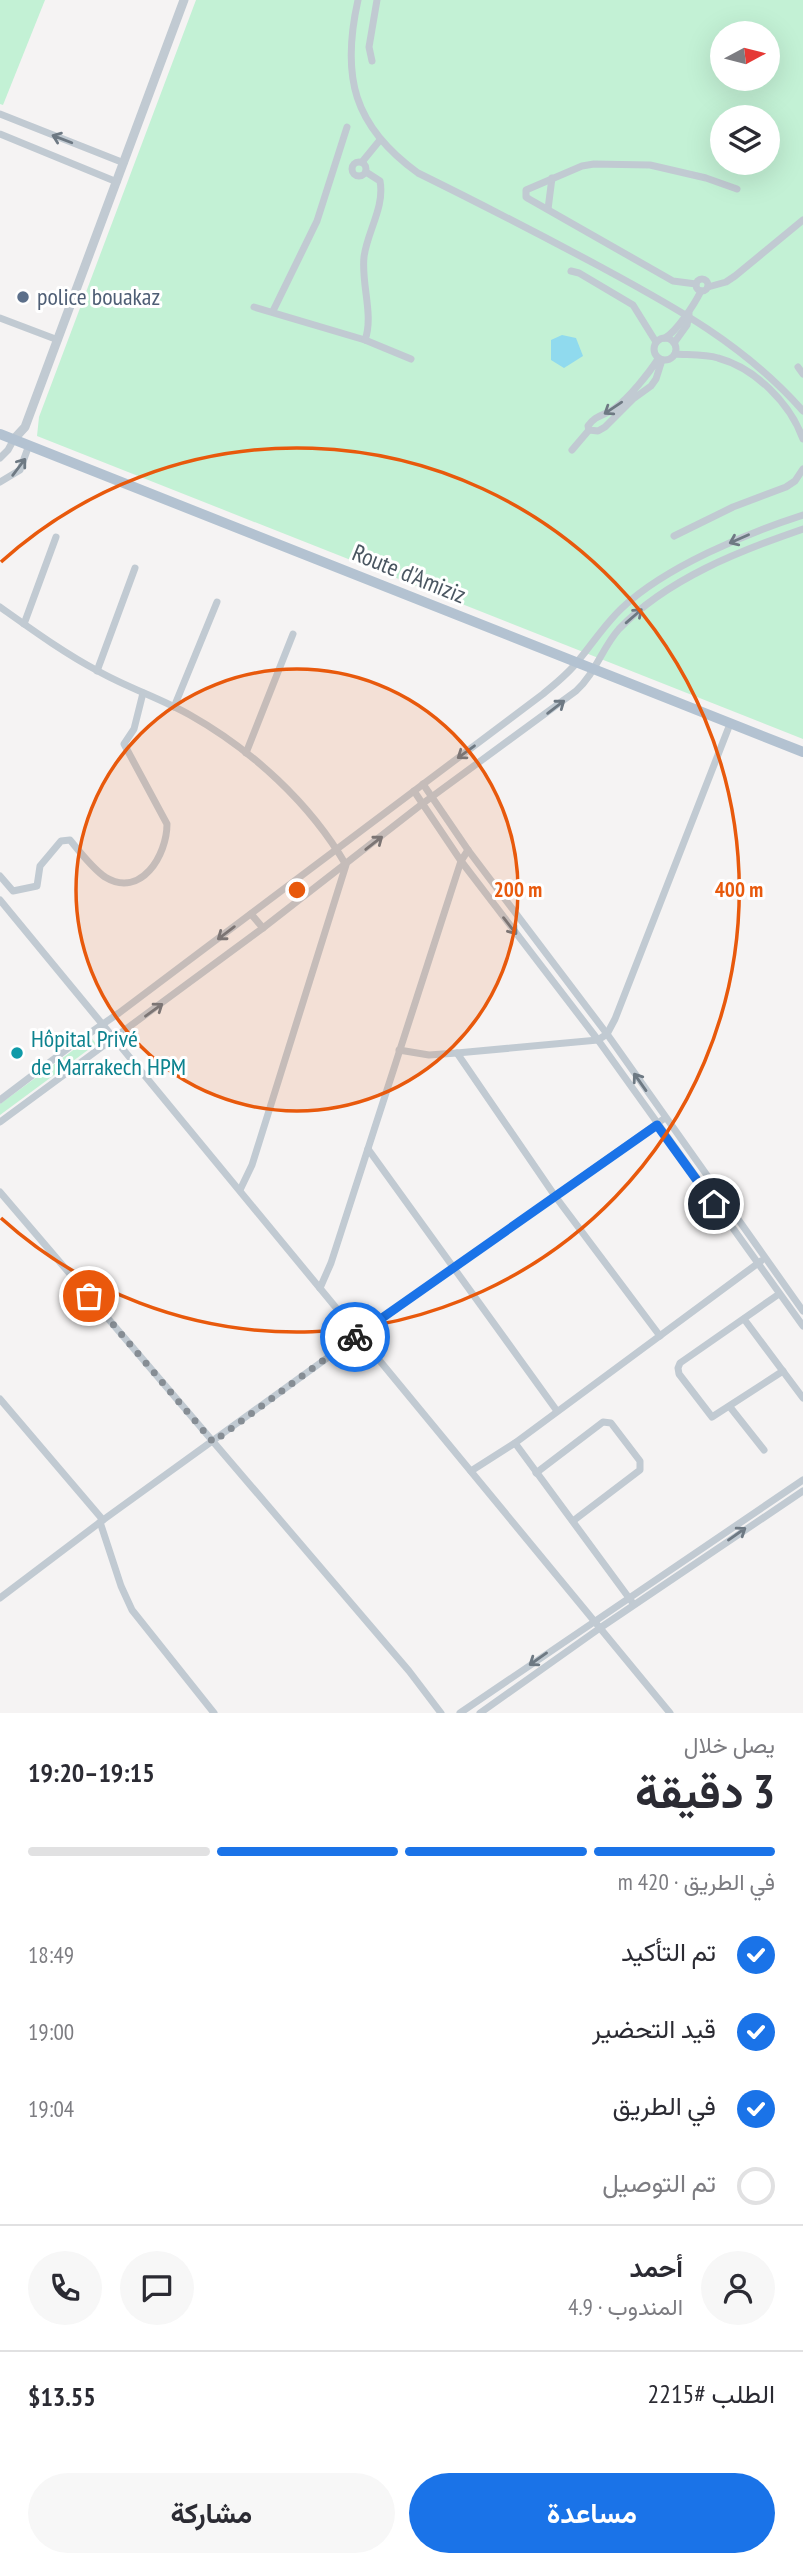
<!DOCTYPE html>
<html lang="ar">
<head>
<meta charset="utf-8">
<style>
  :root { --surface:#fff; --page:#f7f7f7; --text:#2b2b33; --muted:#7c7c81; --line:#e1e1e2; --accent:#1a73e8 }
  body { margin:0; font-family:"PT Sans Narrow",Vazirmatn,sans-serif; background:var(--page); color:var(--text); direction:rtl; height:100vh; display:flex; flex-direction:column; font-size:26px; white-space:nowrap }
  * { box-sizing:border-box; margin:0 }
  p { font-size:23px; color:var(--muted) }
  .icon { flex:none; width:38px; height:38px; fill:none; stroke:currentColor; stroke-width:2; stroke-linecap:round; stroke-linejoin:round }
  .map { position:relative; height:1713px; overflow:hidden; direction:ltr }
  .side { display:flex; flex-direction:column; background:var(--surface); flex:1 }
  .side>* { flex:none }
  .needle { width:46px; rotate:83deg }
  .buttons { position:absolute; left:710px; top:21px; display:grid; gap:14px }
  .buttons a { display:grid; place-items:center; width:70px; height:70px; border-radius:50%; background:var(--surface); box-shadow:0 7px 28px #0002; font-size:35px }
  .pin { position:absolute; display:grid; place-items:center; width:60px; height:60px; color:#fff; margin:-30px; border:4px solid #fff; border-radius:50%; box-shadow:0 2px 7px #0007 }
  .courier { position:absolute; display:grid; place-items:center; width:70px; height:70px; margin:-35px; border:5px solid #1a73e8; border-radius:50%; background:#fff; color:#222; box-shadow:0 2px 9px #0007 }
  .summary em { font-style:normal; font-weight:700 }
  .summary div { display:flex; flex-direction:column-reverse }
  .summary { display:flex; align-items:center; justify-content:space-between; height:119px; padding:0 28px }
  h1 { font-size:46px; font-weight:700; line-height:52px }
  .bar { display:grid; grid-template-columns:repeat(4,1fr); gap:10px 7px; align-content:center; height:84px; padding:0 28px }
  .bar i { height:9px; border-radius:5px; background:var(--line) }
  .bar .active { background:var(--accent) }
  .bar p { grid-column:span 4 }
  .line { display:flex; align-items:center; gap:18px; padding:0 28px; border-top:2px solid var(--line) }
  .line div { flex:1 }
  .round { display:grid; place-items:center; flex:none; width:74px; height:74px; border-radius:37px; background:var(--page) }
  ol { padding:0 28px; list-style:none }
  li { display:flex; align-items:center; gap:21px; height:77px }
  li p { margin-inline-start:auto }
  li .icon { padding:7px; border-radius:50%; background:var(--accent); color:#fff; stroke-width:4 }
  li:last-child { color:var(--muted) }
  li i { width:38px; height:38px; border:4px solid var(--line); border-radius:50% }
  .cta { display:flex; gap:14px; margin-top:auto; padding:14px 28px }
  .cta a { flex:1; height:80px; border-radius:42px; background:var(--accent); color:#fff; font-size:28px; font-weight:700; line-height:80px; text-align:center }
  .cta a+a { background:var(--page); color:var(--text) }
  .map>svg:first-child { display:block }
  .green { fill:#c3f1d5; fill-rule:evenodd }
  .water { fill:#90daee }
  .lines { fill:none; stroke-linecap:round; stroke-linejoin:round }
  .minor { stroke:#c1cad2; stroke-width:7 }
  .tertiary { stroke:#c1cad2; stroke-width:9 }
  .primary { stroke:#b3c2d1; stroke-width:10 }
  .oneway { stroke:#6e7983 }
  .done { stroke:#868d94; stroke-width:7; stroke-dasharray:0 12.6 }
  .route { stroke:#1a73e8; stroke-width:9 }
  .ring { fill:none; stroke:#e8590c; stroke-width:3.5 }
  .service-dot { fill:#5c6f8a; stroke:#fff; stroke-width:2.5 }
  .culture-dot { fill:#0f9aa8; stroke:#fff; stroke-width:2.5 }
  .labels { text-anchor:middle; stroke-width:6; stroke-linejoin:round; paint-order:stroke }
  .service-label { font-size:24px; fill:#4e5e75; stroke:#fff; text-anchor:start }
  .street-label { font-size:24px; fill:#4a5661; stroke:#fff }
  .culture-label { font-size:24px; fill:#0d838f; stroke:#fff; text-anchor:start }
  .centre { fill:#e8590c; stroke:#fff; stroke-width:3.5 }
  .ring-label { font-size:21px; text-anchor:middle; font-weight:bold; fill:#e8590c; stroke:#fff; stroke-width:6; stroke-linejoin:round; paint-order:stroke }
</style>
</head>
<body>
<div class="map">
<svg width="803" height="1713" viewBox="0 0 803 1713">
  <rect width="100%" height="100%" fill="#f5f3f3"/>
  <g class="green">
    <polygon points="0,0 45,0 3,105 0,104"/>
    <path d="M196,0h607v739l-766,-303 2,-19zM723,33h45v46h-45zM723,117h45v46h-45z"/>
    <polygon points="91,1037 96,1044 0,1115 0,1104"/>
  </g>
  <polygon class="water" points="562,335 576,338 583,356 564,368 551,360 551,340"/>
  <g class="lines">
    <g class="minor">
      <path d="M358,0c-17,76 -5,126 60,173 61,30 121,61 181,93 76,41 146,79 204,145"/>
      <polyline points="372,61 369,47 377,0"/>
      <polyline points="0,114 124,163"/>
      <polyline points="0,134 117,182"/>
      <polyline points="362,162 380,140"/>
      <circle cx="359" cy="169" r="7"/>
      <polyline points="548,209 552,178"/>
      <polyline points="571,271 579,273 633,305 656,342"/>
      <circle cx="702" cy="285" r="6"/>
      <polyline points="696,284 673,281 529,199 526,197 526,190 582,166 594,164 650,165 706,178 737,189"/>
      <polyline points="708,287 726,282 735,276 803,220"/>
      <polyline points="254,307 365,340 411,359"/>
      <polyline points="273,311 317,221 347,127"/>
      <polyline points="0,318 58,340"/>
      <circle cx="665" cy="349" r="11"/>
      <path d="M665,338c12,-7 29,-33 36,-47"/>
      <path d="M365,340c9,-25 -4,-56 -1,-83 3,-25 21,-50 16,-76l-14,-9"/>
      <polyline points="674,343 687,325 689,314"/>
      <path d="M675,354c14,1 30,0 43,4 37,10 72,45 85,81"/>
      <path d="M658,359c-9,14 -29,39 -43,49 -9,7 -20,7 -27,18l1,4 9,1 7,-4 28,-28 18,-13 5,-7 6,-19"/>
      <polyline points="798,367 803,374"/>
      <polyline points="572,450 589,430"/>
      <polyline points="0,458 8,450 14,439"/>
      <polyline points="0,482 20,470 29,445"/>
      <polyline points="674,536 733,507 786,487 795,481 803,469"/>
      <path d="M0,607c31,22 64,46 98,64 30,17 62,27 92,44 62,35 120,88 156,150l-94,300 -12,25"/>
      <polyline points="24,624 56,537"/>
      <polyline points="97,671 135,568"/>
      <polyline points="174,707 217,602"/>
      <polyline points="246,753 293,634"/>
      <polyline points="423,784 468,850 607,1034 803,1311"/>
      <polyline points="414,791 461,861 598,1040 803,1326"/>
      <path d="M0,876l13,15 24,-5 3,-20 21,-25 9,-1c10,12 22,28 35,37 36,22 62,-22 62,-53l-43,-80 10,-15 9,-36"/>
      <polyline points="0,900 670,1713"/>
      <polyline points="251,914 263,928"/>
      <polyline points="399,1050 429,1055 457,1053 598,1040 607,1034 615,1019 730,724"/>
      <polyline points="457,1053 555,1196 660,1336"/>
      <path d="M0,1100l71,-54 48,-33 424,-319c12,-10 25,-20 35,-33 15,-18 27,-37 44,-53 43,-41 125,-75 181,-93"/>
      <path d="M0,1122l263,-194 159,-124 154,-113c19,-17 26,-43 43,-62 48,-50 120,-78 184,-100"/>
      <polyline points="368,1149 557,1411"/>
      <polyline points="0,1192 409,1671 441,1713"/>
      <polyline points="320,1288 331,1263 461,861 468,850"/>
      <polyline points="779,1294 680,1363 678,1368 679,1374 712,1417 783,1371"/>
      <polyline points="744,1319 803,1398"/>
      <polyline points="0,1399 103,1520"/>
      <polyline points="730,1407 764,1450"/>
      <polyline points="515,1443 632,1602"/>
      <polyline points="471,1471 515,1443 761,1261"/>
      <polyline points="536,1473 603,1422 611,1423 640,1461 640,1470 573,1521"/>
      <polyline points="100,1522 121,1586 132,1610 214,1713"/>
      <polyline points="0,1598 103,1520 359,1335 665,1118"/>
      <polyline points="460,1713 803,1480"/>
      <polyline points="480,1713 600,1628 803,1491"/>
    </g>
    <polyline class="tertiary" points="14,439 25,427 184,0"/>
    <polyline class="primary" points="0,434 803,752"/>
  </g>
  <defs><path id="oneway-shaft" d="M-6 0H5M1.5-3L5.5 0L1.5 3" fill="none" stroke-width="1.6" stroke-linecap="round" stroke-linejoin="round" transform="scale(1.75)"/></defs>
  <g class="oneway">
    <use href="#oneway-shaft" transform="translate(62 139) rotate(-159)"/>
    <use href="#oneway-shaft" transform="translate(613 408) rotate(146)"/>
    <use href="#oneway-shaft" transform="translate(19 467) rotate(-53)"/>
    <use href="#oneway-shaft" transform="translate(739 539) rotate(156)"/>
    <use href="#oneway-shaft" transform="translate(634 616) rotate(-41)"/>
    <use href="#oneway-shaft" transform="translate(556 707) rotate(-37)"/>
    <use href="#oneway-shaft" transform="translate(466 752) rotate(144)"/>
    <use href="#oneway-shaft" transform="translate(374 843) rotate(-38)"/>
    <use href="#oneway-shaft" transform="translate(510 926) rotate(52)"/>
    <use href="#oneway-shaft" transform="translate(226 933) rotate(143)"/>
    <use href="#oneway-shaft" transform="translate(154 1010) rotate(-36)"/>
    <use href="#oneway-shaft" transform="translate(640 1082) rotate(-125)"/>
    <use href="#oneway-shaft" transform="translate(737 1534) rotate(-35)"/>
    <use href="#oneway-shaft" transform="translate(538 1659) rotate(145)"/>
  </g>
  <g class="lines">
    <polyline class="done" points="89,1296 213,1442 355,1337"/>
    <polyline class="route" points="355,1337 657,1125 714,1204"/>
  </g>
  <circle cx="297" cy="890" r="221" fill="#e8590c" fill-opacity=".12"/>
  <g class="ring">
    <circle cx="297" cy="890" r="221"/>
    <path d="M1 562A442 442 0 1 1 1 1218"/>
  </g>
  <circle class="service-dot" cx="23" cy="297" r="7"/>
  <circle class="culture-dot" cx="17" cy="1053" r="7"/>
  <g class="labels">
    <g class="service-label">
      <text x="37" y="305">police bouakaz</text>
    </g>
    <g class="street-label">
      <text transform="translate(409 574) rotate(22)" y="8">Route d'Amiziz</text>
    </g>
    <g class="culture-label">
      <text x="31" y="1047">Hôpital Privé<tspan x="31" dy="28">de Marrakech HPM</tspan></text>
    </g>
  </g>
  <circle cx="297" cy="890" r="10" class="centre"/>
  <g class="ring-label">
    <text x="518" y="897">200 m</text>
    <text x="739" y="897">400 m</text>
  </g>
</svg>
<div class="buttons">
<a><svg class="needle" viewBox="-14 -14 28 28"><path d="M0-13l5 13h-10z" fill="#e53935"/><path d="M0 13l5-13h-10z" fill="#7c7c81"/></svg></a>
<a><svg class="icon" aria-label="layers" viewBox="0 0 24 24"><path d="M12 4l9 5-9 5-9-5zM3 14l9 5 9-5"/></svg></a>
</div>
<div class="pin" style="left:89px;top:1296px;background:#ea580c"><svg class="icon" aria-label="bag" viewBox="0 0 24 24"><path d="M5 8h14l-1 12H6zM9 8a3 3 0 0 1 6 0"/></svg></div>
<div class="pin" style="left:714px;top:1204px;background:#1f2937"><svg class="icon" aria-label="home" viewBox="0 0 24 24"><path d="M3 11l9-7 9 7M6 9v11h12V9"/></svg></div>
<div class="courier" style="left:355px;top:1337px"><svg class="icon" aria-label="bike" viewBox="0 0 24 24"><circle cx="6" cy="16" r="4"/><circle cx="18" cy="16" r="4"/><path d="M6 16l4-8h5l3 8M10 8l3 8H6M13 5h3"/></svg></div>
</div>
<section class="side">
<div class="summary"><div><h1>3 دقيقة</h1><p>يصل خلال</p></div><em>19:15–19:20</em></div>
<div class="bar"><i class="active"></i><i class="active"></i><i class="active"></i><i></i><p>في الطريق · 420 m</p></div>
<ol>
<li><svg class="icon" aria-label="check" viewBox="0 0 24 24"><path d="M5 12l5 5 9-10"/></svg>تم التأكيد<p>18:49</p></li>
<li><svg class="icon" aria-label="check" viewBox="0 0 24 24"><path d="M5 12l5 5 9-10"/></svg>قيد التحضير<p>19:00</p></li>
<li><svg class="icon" aria-label="check" viewBox="0 0 24 24"><path d="M5 12l5 5 9-10"/></svg>في الطريق<p>19:04</p></li>
<li><i></i>تم التوصيل</li>
</ol>
<div class="line" style="height:126px"><a class="round"><svg class="icon" aria-label="person" viewBox="0 0 24 24"><circle cx="12" cy="8" r="4"/><path d="M4 21q1-7 8-7t8 7"/></svg></a><div><b>أحمد</b><p>المندوب · 4.9</p></div><a class="round"><svg class="icon" aria-label="chat" viewBox="0 0 24 24"><path d="M4 5h16v11H9l-5 4z"/></svg></a><a class="round"><svg class="icon" aria-label="phone" viewBox="0 0 24 24"><path d="M5 4h4l2 5-3 2q2 4 5 5l2-3 5 2v4C11 20 4 13 5 4z"/></svg></a></div>
<div class="line" style="height:91px"><div>الطلب #2215</div><b>$13.55</b></div>
<div class="cta"><a>مساعدة</a><a>مشاركة</a></div>
</section>
</body>
</html>
